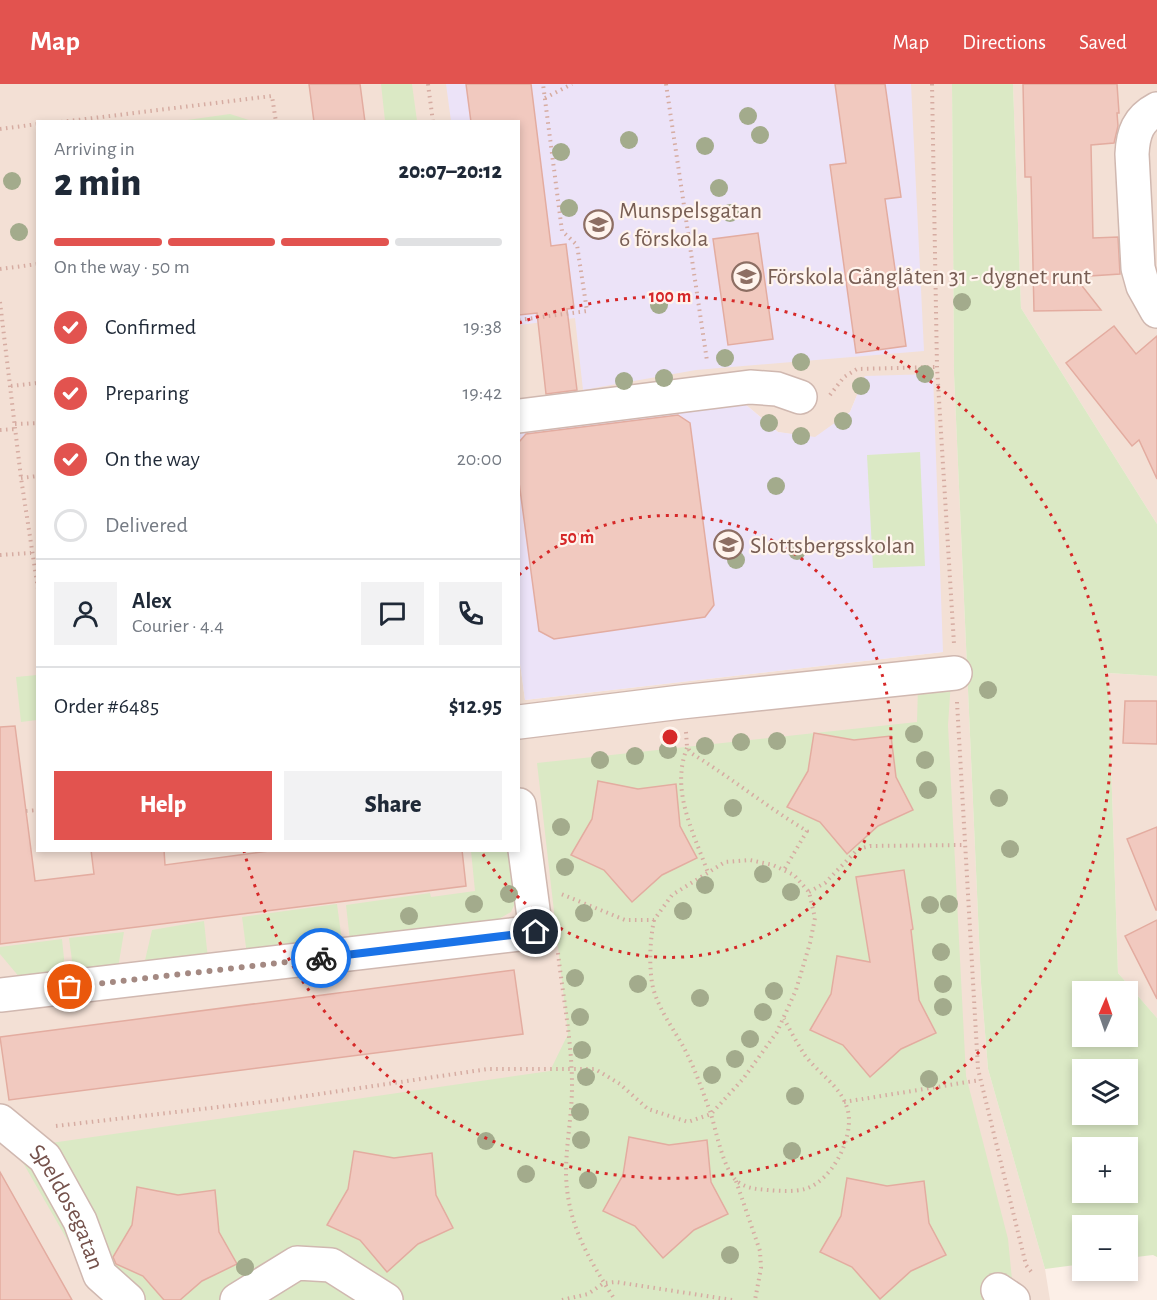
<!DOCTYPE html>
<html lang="en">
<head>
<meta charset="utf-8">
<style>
  :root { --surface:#fff; --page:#f2f2f3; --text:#1f2937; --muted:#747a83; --line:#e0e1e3; --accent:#e2534f }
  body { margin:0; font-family:"Alegreya Sans",sans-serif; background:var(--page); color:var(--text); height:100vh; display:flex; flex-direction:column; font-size:22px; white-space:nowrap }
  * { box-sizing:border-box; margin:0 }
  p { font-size:20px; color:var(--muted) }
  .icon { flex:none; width:33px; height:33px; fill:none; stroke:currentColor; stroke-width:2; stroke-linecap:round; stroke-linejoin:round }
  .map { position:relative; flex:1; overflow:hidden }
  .details { position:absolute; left:36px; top:36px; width:484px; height:732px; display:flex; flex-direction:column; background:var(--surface); border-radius:0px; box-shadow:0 3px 9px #0003 }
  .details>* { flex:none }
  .needle { width:39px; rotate:2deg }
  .tools { position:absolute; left:1072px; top:897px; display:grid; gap:12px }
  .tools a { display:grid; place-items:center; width:66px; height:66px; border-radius:0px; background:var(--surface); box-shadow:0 3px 9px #0003; font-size:30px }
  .pin { position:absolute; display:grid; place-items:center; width:51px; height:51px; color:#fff; margin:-26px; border:3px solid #fff; border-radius:50%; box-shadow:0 2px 6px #0007 }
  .courier { position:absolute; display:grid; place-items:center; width:60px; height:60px; margin:-30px; border:4px solid #1a73e8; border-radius:50%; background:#fff; color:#222; box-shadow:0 2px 8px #0007 }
  .headline em { font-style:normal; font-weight:800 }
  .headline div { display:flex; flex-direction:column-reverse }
  .headline { display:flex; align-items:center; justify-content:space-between; height:102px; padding:0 18px }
  h1 { font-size:39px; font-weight:800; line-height:45px }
  .bar { display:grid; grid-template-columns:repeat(4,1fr); gap:9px 6px; align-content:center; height:72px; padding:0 18px }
  .bar i { height:8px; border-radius:4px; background:var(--line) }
  .bar .current { background:var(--accent) }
  .bar p { grid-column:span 4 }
  .line { display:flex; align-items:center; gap:15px; padding:0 18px; border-top:2px solid var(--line) }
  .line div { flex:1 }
  .round { display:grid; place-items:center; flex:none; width:63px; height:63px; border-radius:0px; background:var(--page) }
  ol { padding:0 18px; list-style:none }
  li { display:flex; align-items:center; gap:18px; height:66px }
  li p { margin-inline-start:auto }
  li .icon { padding:6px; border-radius:50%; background:var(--accent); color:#fff; stroke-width:4 }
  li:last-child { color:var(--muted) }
  li i { width:33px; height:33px; border:3px solid var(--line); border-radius:50% }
  .primary-button { display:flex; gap:12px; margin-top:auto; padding:12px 18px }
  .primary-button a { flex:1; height:69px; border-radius:0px; background:var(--accent); color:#fff; font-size:24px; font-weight:800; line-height:69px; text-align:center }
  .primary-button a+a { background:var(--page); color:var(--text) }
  header { display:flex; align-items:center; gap:36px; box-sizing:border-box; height:84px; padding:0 30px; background:var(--accent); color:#fff }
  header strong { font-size:28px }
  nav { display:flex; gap:33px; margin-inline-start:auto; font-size:21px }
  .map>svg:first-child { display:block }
  .residential { fill:#f3e0d5; fill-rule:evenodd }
  .education { fill:#ece3f8 }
  .green { fill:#dbe9c5; fill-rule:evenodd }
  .building { fill:#f1c9bf; stroke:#e3aca0; stroke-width:1.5 }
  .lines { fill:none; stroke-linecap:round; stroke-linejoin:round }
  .minor-casing { stroke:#d0b8b0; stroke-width:36 }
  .path { stroke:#d6aca2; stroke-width:4; stroke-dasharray:1.5 4.5; stroke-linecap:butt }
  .minor { stroke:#fff; stroke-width:33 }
  .tree { fill:#a3ab8c }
  .done { stroke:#a48982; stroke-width:6; stroke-dasharray:0 10.8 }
  .route { stroke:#1a73e8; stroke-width:8 }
  .ring { fill:none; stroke:#d62828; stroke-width:3; stroke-dasharray:3 6 }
  .labels { text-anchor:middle; stroke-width:4.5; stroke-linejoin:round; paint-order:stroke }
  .education-label { font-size:24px; fill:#785e54; stroke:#fff4ed; text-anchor:start }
  .street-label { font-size:24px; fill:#75524c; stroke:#fff4ed }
  .centre { fill:#d62828; stroke:#fff4ed; stroke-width:3 }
  .ring-label { font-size:18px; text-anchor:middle; font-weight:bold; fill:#d62828; stroke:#fff4ed; stroke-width:4.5; stroke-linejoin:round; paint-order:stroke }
</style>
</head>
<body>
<header>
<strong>Map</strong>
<nav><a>Map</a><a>Directions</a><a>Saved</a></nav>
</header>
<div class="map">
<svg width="1157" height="1216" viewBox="0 0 1157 1216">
  <rect width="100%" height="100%" fill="#fcefe7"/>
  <g class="residential">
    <path d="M0,0h952l2,290 27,609 7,86 57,200 5,31h-1050zM38,38h481v307l226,-25 33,28 37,6 35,-26 15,-36 78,276 -418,48 -6,-44v194h-481z"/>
    <polygon points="1013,0 1157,0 1157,440 1021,224"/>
    <polygon points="1108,589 1157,592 1157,934 1118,889"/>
  </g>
  <g class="education">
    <polygon points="446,0 911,0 924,267 696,286 583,306 575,234 519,241 519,38 451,37"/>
    <polygon points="933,290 943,568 525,616 519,572 519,345 745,320 778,348 815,353 850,328 865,292"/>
  </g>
  <g class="green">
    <polygon points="381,0 412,0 417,37 385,37"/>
    <path d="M952,0h61l8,224 136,216v152l-49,-3 10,300 39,45v239l-4,-2 -25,3v-32h-45v38l-38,5 -57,-200 -7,-86 -27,-609zM1083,908h45v44h-45zM1083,986h45v44h-45zM1083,1064h45v44h-45z"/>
    <polygon points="230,30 252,37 180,37"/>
    <polygon points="920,368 925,482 873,484 867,371"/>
    <polygon points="37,591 37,636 21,638 16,593"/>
    <polygon points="951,597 948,641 966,992 1008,1155 1014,1216 105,1216 96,1206 22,1077 30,1062 550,987 568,950 537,679 917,638 918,603"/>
    <polygon points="471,767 513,767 516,817 511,828 497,836 350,857 346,821 430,809 431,813 475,807"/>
    <polygon points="337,820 342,857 247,871 242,833"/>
    <polygon points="204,837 208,875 143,885 152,846"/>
    <polygon points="124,848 118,884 74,892 69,854"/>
    <polygon points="62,855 66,894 26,901 0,870 0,863"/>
  </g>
  <g class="building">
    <polygon points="309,0 360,0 365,38 314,38"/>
    <polygon points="466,0 531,0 551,162 566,160 574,224 567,225 577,306 546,310 537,229 519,231 519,38 471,38"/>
    <polygon points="835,0 885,0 901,113 885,115 906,262 856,269 830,81 846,79"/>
    <polygon points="1023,0 1117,0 1119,29 1117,29 1118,42 1114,59 1091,61 1093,154 1118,153 1120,190 1075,193 1101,226 1034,227 1031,93 1025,93"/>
    <polygon points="758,149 773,255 728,261 713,155"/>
    <polygon points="1114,242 1136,270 1157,252 1157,395 1139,356 1132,362 1066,279"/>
    <polygon points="678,331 690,339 714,521 705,533 554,555 539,547 519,398 519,358 526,350"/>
    <polygon points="1125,617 1157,617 1157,660 1123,659"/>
    <polygon points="15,642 35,797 94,790 91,766 164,766 165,781 277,766 462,766 466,802 0,860 0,643"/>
    <polygon points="814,649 854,656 891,652 896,693 913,726 878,742 847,770 820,738 787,723 808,687"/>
    <polygon points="598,697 638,705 676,700 680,742 697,774 662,791 632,818 604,786 571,771 592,735"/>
    <polygon points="1157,743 1157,826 1156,826 1127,755"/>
    <polygon points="904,786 913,845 911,846 919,916 936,949 901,965 870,993 843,961 810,946 831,910 837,872 870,878 856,793"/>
    <polygon points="1157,836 1157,915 1125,852"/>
    <polygon points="514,886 523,950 9,1016 0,953"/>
    <polygon points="629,1053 669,1061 707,1056 711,1098 728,1130 694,1146 663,1174 635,1142 603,1127 623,1091"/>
    <polygon points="354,1067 394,1074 432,1069 436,1111 453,1144 418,1160 387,1188 360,1156 327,1141 348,1105"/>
    <polygon points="0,1088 72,1216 0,1216"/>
    <polygon points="847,1094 887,1102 924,1097 929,1139 946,1171 911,1187 880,1215 852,1183 820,1168 841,1132"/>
    <polygon points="137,1103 178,1111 215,1106 219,1148 237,1180 202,1197 180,1216 164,1216 143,1192 116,1180 113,1173 132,1141"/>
  </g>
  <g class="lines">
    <defs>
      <g id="minor">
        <path d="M1157,25c-19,10 -24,24 -25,45l6,114 5,18 14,25"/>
        <polyline points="519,332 750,303 777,305 800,313"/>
        <polyline points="519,638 681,618 955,589"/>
        <polyline points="0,911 536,848 519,721"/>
        <path id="s1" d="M0,1037l45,37 35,63 20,54 28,25"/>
        <polyline points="998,1206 1013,1216"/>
        <polyline points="237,1216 297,1179 331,1181 386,1216"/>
      </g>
    </defs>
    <use href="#minor" class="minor-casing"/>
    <g class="path">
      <polyline points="428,0 433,38"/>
      <polyline points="666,0 707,277"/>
      <polyline points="932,0 937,283 954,560"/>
      <polyline points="545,14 572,0"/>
      <polyline points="61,38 272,12 276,38"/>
      <polyline points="0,45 38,40"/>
      <polyline points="0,185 38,180"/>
      <polyline points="0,218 21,394 38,505"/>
      <polyline points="519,236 587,227 577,161 562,147 543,0"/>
      <polyline points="11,302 38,299"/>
      <polyline points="830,311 844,293 857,285 937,283"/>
      <polyline points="15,340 38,339"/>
      <polyline points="0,346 16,345"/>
      <polyline points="21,394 38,392"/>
      <polyline points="0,471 31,469"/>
      <polyline points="957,618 978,985 1026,1181 1033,1190"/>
      <path d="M686,648l1,15 4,6c39,24 76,54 116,78l-23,39"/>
      <path d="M687,664c-17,43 7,85 21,125"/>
      <polyline points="26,727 38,726"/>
      <polyline points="809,808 825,799 858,765 870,762 965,761"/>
      <path d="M654,836c-4,21 -5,42 -2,63 5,27 25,49 36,73 9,18 15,37 22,55 6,18 13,60 28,71 10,7 19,7 30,8 11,1 27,2 37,-1 27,-8 49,-51 43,-78 -6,-25 -30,-37 -44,-57 -7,-11 -14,-24 -20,-35"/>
      <path d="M558,869c5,44 14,89 14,133 0,29 -6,58 -6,87 1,52 23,86 49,127"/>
      <polyline points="844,1018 980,996"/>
      <polyline points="56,1042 279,1016 488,985 595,985 620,1000 648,1025 688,1038 711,1030 743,995 777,948 796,906 810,859 815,834 809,808 794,791 773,781 750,776 725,778 672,811 654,836 625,836 561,810"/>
      <polyline points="736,1097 760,1167 761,1184 755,1216"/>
      <polyline points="562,1216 588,1210 604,1199 616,1198 732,1216"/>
    </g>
    <use href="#minor" class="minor"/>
  </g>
  <g class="tree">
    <circle cx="748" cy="32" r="9"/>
    <circle cx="760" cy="51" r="9"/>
    <circle cx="629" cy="56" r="9"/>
    <circle cx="705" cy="62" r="9"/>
    <circle cx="561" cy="68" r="9"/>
    <circle cx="12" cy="97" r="9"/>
    <circle cx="719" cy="104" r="9"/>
    <circle cx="569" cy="124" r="9"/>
    <circle cx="730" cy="129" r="9"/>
    <circle cx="19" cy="148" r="9"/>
    <circle cx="962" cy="218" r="9"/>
    <circle cx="659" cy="221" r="9"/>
    <circle cx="725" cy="274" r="9"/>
    <circle cx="801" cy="278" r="9"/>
    <circle cx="925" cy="290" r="9"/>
    <circle cx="664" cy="294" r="9"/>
    <circle cx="624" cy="297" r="9"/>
    <circle cx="861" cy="302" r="9"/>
    <circle cx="843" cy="337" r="9"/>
    <circle cx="769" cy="339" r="9"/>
    <circle cx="801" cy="352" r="9"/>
    <circle cx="776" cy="402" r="9"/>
    <circle cx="797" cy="467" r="9"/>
    <circle cx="736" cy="476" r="9"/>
    <circle cx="988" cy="606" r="9"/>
    <circle cx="914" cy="650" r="9"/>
    <circle cx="777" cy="657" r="9"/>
    <circle cx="741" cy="658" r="9"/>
    <circle cx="705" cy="662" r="9"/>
    <circle cx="668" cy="666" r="9"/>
    <circle cx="635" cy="672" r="9"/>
    <circle cx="600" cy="676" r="9"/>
    <circle cx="925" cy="676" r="9"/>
    <circle cx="928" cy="706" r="9"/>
    <circle cx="999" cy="714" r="9"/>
    <circle cx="733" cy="724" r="9"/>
    <circle cx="561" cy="743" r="9"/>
    <circle cx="1010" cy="765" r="9"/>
    <circle cx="565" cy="783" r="9"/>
    <circle cx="763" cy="790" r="9"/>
    <circle cx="705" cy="801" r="9"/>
    <circle cx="791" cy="808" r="9"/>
    <circle cx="509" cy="810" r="9"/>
    <circle cx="474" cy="820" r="9"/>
    <circle cx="949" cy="820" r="9"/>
    <circle cx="930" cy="821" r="9"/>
    <circle cx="683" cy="827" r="9"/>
    <circle cx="584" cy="829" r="9"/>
    <circle cx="409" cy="832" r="9"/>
    <circle cx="941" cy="868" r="9"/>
    <circle cx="575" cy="894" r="9"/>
    <circle cx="638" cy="900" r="9"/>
    <circle cx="943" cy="900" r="9"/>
    <circle cx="774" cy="907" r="9"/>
    <circle cx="700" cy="914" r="9"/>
    <circle cx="943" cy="923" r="9"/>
    <circle cx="763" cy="928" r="9"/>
    <circle cx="580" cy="933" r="9"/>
    <circle cx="750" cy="955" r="9"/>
    <circle cx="582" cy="966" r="9"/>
    <circle cx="735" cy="975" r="9"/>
    <circle cx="712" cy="991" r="9"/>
    <circle cx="586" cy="993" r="9"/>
    <circle cx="929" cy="995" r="9"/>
    <circle cx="795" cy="1012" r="9"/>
    <circle cx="580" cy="1028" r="9"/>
    <circle cx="581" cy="1056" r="9"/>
    <circle cx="486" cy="1057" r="9"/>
    <circle cx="792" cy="1067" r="9"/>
    <circle cx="526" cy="1090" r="9"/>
    <circle cx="588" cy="1096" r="9"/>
    <circle cx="730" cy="1171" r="9"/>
    <circle cx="245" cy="1183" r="9"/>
  </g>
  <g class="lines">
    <polyline class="done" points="70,903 321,874"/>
    <polyline class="route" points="321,874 536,848"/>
  </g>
  <g class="ring">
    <path d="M519 491A221 221 0 1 1 481 767"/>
    <path d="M519 239A441 441 0 1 1 244 767"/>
  </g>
  <defs>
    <symbol id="school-ring" viewBox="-11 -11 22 22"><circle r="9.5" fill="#fff4ed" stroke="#8d6e63" stroke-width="1.5"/><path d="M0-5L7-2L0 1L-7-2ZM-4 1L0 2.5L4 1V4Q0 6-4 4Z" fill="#8d6e63"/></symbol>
  </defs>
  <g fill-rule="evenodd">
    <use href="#school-ring" x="582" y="124" width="33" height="33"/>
    <use href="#school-ring" x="730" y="176" width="33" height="33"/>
    <use href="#school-ring" x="712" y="444" width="33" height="33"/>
  </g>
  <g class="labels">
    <g class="education-label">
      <text x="619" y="134">Munspelsgatan<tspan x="619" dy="28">6 förskola</tspan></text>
      <text x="767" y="200">Förskola Gånglåten 31 - dygnet runt</text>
      <text x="750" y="469">Slottsbergsskolan</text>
    </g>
    <g class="street-label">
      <text dy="8" stroke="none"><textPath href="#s1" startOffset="112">Speldosegatan</textPath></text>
    </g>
  </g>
  <circle cx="670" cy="653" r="9" class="centre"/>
  <g class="ring-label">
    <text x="670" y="218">100 m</text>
    <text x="577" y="459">50 m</text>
  </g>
</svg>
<div class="tools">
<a><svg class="needle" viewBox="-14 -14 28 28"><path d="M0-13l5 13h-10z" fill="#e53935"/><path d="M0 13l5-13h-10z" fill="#747a83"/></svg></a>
<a><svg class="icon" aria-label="layers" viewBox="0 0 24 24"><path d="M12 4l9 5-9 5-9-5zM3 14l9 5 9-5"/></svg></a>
<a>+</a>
<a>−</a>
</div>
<div class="pin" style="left:70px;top:903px;background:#ea580c"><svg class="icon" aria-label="bag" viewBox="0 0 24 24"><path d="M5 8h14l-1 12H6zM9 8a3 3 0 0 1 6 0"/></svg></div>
<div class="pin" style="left:536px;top:848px;background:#1f2937"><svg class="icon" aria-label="home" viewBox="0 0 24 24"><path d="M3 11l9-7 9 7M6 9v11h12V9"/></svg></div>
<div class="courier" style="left:321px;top:874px"><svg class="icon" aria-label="bike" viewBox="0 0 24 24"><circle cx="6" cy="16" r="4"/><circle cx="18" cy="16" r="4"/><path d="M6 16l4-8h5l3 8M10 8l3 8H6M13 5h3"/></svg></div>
<section class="details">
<div class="headline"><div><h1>2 min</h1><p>Arriving in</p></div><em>20:07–20:12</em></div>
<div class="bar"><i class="current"></i><i class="current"></i><i class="current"></i><i></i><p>On the way · 50 m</p></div>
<ol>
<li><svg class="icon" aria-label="check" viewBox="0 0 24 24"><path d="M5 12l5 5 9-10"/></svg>Confirmed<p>19:38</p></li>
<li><svg class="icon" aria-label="check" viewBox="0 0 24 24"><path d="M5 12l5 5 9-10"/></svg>Preparing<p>19:42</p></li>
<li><svg class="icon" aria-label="check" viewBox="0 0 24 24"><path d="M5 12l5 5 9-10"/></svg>On the way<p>20:00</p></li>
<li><i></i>Delivered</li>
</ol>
<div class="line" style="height:108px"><a class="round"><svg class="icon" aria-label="person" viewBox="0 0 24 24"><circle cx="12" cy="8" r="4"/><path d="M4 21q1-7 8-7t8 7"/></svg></a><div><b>Alex</b><p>Courier · 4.4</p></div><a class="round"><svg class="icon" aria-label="chat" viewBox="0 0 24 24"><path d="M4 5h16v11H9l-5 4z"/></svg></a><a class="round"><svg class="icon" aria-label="phone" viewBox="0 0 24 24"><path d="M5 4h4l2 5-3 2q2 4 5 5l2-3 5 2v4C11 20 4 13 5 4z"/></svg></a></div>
<div class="line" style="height:78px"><div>Order #6485</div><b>$12.95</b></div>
<div class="primary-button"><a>Help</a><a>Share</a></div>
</section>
</div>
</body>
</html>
